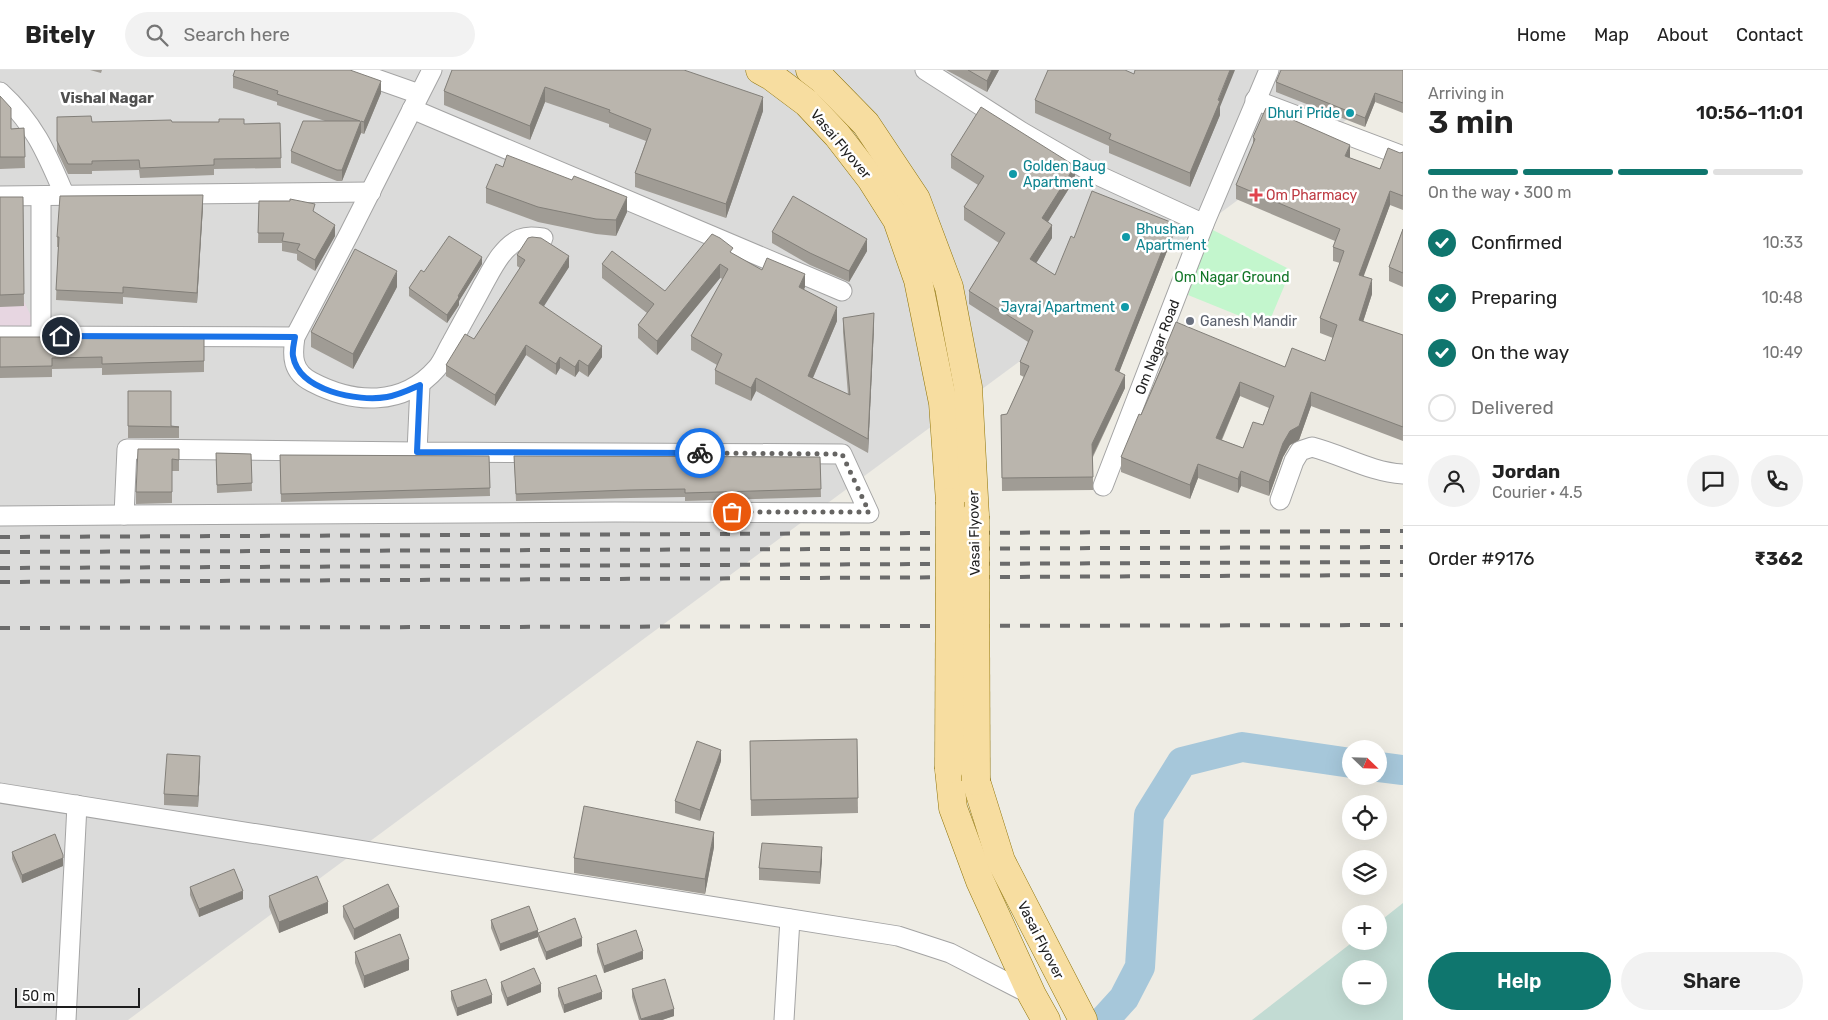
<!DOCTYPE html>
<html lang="en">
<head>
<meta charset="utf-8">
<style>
  :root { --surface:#fff; --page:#f2f2f2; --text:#222; --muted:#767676; --line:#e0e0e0; --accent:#0f766e }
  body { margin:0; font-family:Rubik,sans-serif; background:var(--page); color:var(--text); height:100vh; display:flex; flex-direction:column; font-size:19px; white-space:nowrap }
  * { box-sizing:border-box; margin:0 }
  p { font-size:16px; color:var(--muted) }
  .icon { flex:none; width:28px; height:28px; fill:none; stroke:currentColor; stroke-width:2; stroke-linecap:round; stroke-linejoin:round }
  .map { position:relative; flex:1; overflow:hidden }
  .panel { display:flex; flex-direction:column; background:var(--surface); width:425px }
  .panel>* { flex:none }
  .needle { width:32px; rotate:113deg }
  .buttons { position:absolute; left:1342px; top:670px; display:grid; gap:10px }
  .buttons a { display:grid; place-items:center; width:45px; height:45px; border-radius:50%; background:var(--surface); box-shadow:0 5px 20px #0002; font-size:25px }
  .scale { position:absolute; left:15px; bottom:12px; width:125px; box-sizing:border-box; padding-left:5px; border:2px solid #1d1d1d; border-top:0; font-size:14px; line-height:18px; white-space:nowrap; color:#1d1d1d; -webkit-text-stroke:4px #fff; paint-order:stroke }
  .pin { position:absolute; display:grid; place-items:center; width:42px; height:42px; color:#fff; margin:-21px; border:2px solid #fff; border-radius:50%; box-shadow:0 1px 5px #0007 }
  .courier { position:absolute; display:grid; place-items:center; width:50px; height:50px; margin:-25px; border:4px solid #1a73e8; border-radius:50%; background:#fff; color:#222; box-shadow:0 1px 6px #0007 }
  .headline em { font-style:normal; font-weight:600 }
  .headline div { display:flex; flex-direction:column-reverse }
  .headline { display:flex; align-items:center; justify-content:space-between; height:85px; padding:0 25px }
  h1 { font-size:32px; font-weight:600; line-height:38px }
  .bar { display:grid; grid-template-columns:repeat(4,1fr); gap:8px 5px; align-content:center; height:60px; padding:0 25px }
  .bar i { height:6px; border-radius:4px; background:var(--line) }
  .bar .current { background:var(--accent) }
  .bar p { grid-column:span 4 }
  .line { display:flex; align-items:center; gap:12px; padding:0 25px; border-top:1px solid var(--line) }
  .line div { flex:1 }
  .round { display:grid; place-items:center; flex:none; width:52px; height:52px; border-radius:26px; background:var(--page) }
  ol { padding:0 25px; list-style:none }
  li { display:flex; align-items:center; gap:15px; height:55px }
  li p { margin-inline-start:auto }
  li .icon { padding:5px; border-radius:50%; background:var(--accent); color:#fff; stroke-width:4 }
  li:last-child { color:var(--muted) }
  li i { width:28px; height:28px; border:2px solid var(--line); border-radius:50% }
  .button { display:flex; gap:10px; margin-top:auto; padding:10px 25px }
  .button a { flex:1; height:58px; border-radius:30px; background:var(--accent); color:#fff; font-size:20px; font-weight:600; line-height:58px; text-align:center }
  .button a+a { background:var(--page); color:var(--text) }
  header { display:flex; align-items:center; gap:30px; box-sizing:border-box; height:70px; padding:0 25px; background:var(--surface); border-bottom:1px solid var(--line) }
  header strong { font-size:24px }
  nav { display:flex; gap:28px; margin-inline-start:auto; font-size:18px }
  .search { width:350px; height:45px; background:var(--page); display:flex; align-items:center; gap:12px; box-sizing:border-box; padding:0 18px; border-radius:28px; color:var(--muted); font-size:19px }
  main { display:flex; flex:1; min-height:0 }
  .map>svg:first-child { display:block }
  .residential { fill:#dbdbda }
  .industrial { fill:#e7d6e1 }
  .wetland { fill:#c2dbd3; fill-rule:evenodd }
  .park { fill:#c3f6cd }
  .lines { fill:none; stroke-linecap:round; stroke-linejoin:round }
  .river { stroke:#a6c7da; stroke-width:30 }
  .street-casing { stroke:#a4a4a4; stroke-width:21 }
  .primary-casing { stroke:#8f7408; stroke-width:29 }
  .street { stroke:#fff; stroke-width:19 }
  .primary { stroke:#f7dda0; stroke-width:28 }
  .rail { stroke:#6b6b6b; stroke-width:4; stroke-dasharray:10 10; stroke-linecap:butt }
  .primary-bridge-casing { stroke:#8f7408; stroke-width:29; stroke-linecap:butt }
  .primary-bridge { stroke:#f7dda0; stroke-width:28 }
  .wall { fill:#a09c95; fill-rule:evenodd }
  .shaded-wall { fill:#827f79 }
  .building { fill:#bab5ad; stroke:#827f79; fill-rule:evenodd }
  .done { stroke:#666563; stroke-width:5; stroke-dasharray:0 9 }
  .route { stroke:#1a73e8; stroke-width:6 }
  .culture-dot { fill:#0f9aa8; stroke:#fff; stroke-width:2 }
  .health-dot { fill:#e0444e; stroke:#fff; stroke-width:2 }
  .worship-dot { fill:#6b7280; stroke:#fff; stroke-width:2 }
  .labels { text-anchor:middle; stroke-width:5; stroke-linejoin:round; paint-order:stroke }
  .culture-label { font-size:14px; fill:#0d838f; stroke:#fff; text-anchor:end }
  .street-label { font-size:14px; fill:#1d1d1d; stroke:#fff }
  .health-label { font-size:14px; fill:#be3a42; stroke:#fff; text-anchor:start }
  .park-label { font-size:14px; fill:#117627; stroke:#fff }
  .worship-label { font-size:14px; fill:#5b616d; stroke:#fff; text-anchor:start }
  .neighbourhood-label { font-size:15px; font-weight:bold; fill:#505050; stroke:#fff }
</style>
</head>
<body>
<header>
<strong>Bitely</strong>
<div class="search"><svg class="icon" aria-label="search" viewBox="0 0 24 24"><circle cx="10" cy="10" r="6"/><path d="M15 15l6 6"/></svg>Search here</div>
<nav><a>Home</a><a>Map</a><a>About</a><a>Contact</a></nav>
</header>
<main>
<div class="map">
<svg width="1403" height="950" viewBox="0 0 1403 950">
  <rect width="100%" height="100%" fill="#eeece4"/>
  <polygon class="residential" points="0,0 1403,0 1403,8 128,950 0,950"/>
  <polygon class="industrial" points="0,183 41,266 0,266"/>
  <path class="wetland" d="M1403,833v117h-151l102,-79h25v-19zM1351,899h28v27h-28z"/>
  <polygon class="park" points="1211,159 1291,200 1267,257 1188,225"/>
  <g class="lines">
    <g class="river">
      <polyline points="1379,697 1403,700"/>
      <polyline points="1104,950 1124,928 1140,897 1149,745 1182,692 1242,677 1351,693"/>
    </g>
    <defs>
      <g id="street">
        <polyline points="351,0 419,24"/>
        <path d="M432,0l-83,164 -54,103c-3,19 -3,35 17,45 42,22 91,25 125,-14 6,-7 10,-18 15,-26 10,-19 21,-38 31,-57 9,-16 19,-38 37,-46 8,-3 15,-2 23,-1"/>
        <polyline points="925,0 1022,62 1093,103 1204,154"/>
        <path d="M0,22c35,32 47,62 65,104"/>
        <polyline points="1255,30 1403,86"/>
        <polyline points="412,39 842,221"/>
        <polyline points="0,126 371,122"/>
        <polyline points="41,126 41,266"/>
        <polyline points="0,266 295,267"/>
        <polyline points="417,382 127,379 124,445 615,442 869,443 842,384 417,382 420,315"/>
        <polyline points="1103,416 1204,154 1269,0"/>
        <path d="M1280,430l14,-39 6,-10 12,-4c31,8 58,25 91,27"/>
        <polyline points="0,446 124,445"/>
        <polyline points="0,723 898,866 950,883 1032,925"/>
        <polyline points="66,950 77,735"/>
        <polyline points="784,950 790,849"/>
      </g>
      <g id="primary">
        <polyline points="760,0 771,6 807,33 837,65 871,109 897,150 918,210 943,333 950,432"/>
        <polyline points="810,0 823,10 866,54 916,129 949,217 968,317 975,446"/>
        <polyline points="949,699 953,738 980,811 1032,925 1046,950"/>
        <polyline points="976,711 1001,791 1083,950"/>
      </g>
    </defs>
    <use href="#street" class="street-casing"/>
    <use href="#primary" class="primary-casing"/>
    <use href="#street" class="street"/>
    <use href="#primary" class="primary"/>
    <g class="rail">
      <polyline points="0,467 1403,461"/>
      <polyline points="0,482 1403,477"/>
      <polyline points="0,498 1403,492"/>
      <polyline points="0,512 1403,505"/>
      <polyline points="0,558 1403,555"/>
    </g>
    <defs>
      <g id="primary-bridge">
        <polyline points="975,446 976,711"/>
        <polyline points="949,699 950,432"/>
      </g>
    </defs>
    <use href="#primary-bridge" class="primary-bridge-casing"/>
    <use href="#primary-bridge" class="primary-bridge"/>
  </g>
  <g class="wall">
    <polygon points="90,0 102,0 101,3"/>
    <polygon points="452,0 763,41 726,148 635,117 635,103 646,71 609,57 609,54 545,32 530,70 444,35 444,21"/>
    <polygon points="946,0 999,0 987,22"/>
    <polygon points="1403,0 1403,43 1375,32 1365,57 1276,22 1276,12"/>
    <polygon points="1134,4 1220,37 1220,45 1190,117 1109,83 1109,76 1035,43 1035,30"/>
    <polygon points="233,6 381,23 364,64 361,63 342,111 337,111 291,93 291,81 325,51 277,35 277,32 233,18"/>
    <polygon points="0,26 11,59 24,58 25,98 0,99"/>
    <polygon points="57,47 92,52 244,54 280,53 281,98 214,99 214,105 140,108 139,100 92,101 92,104 68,104 57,81"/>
    <path d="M1253,67l97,21 30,11 20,-16 3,-1v58l-13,-5 -27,71 9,18 -9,28 40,13v106l-92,-35 -12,34 -9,5 -7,12 -14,39 -28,-10 -3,7 -40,-15 -8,21 -69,-27v-15l20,-42 23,-55v-9l121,16 40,-6 8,-23 -13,-5v-15l20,-55 -7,-2v-14l2,-6 -99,-42v-14l17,-40zM1240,326l29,12 -6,17 -20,23 -21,-8z"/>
    <polygon points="951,85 1075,109 1048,152 1052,168 1036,193 1055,205 1074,168 1173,166 1119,302 1125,318 1093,387 1093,420 1002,421 1001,345 1007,344 1024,307 1020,305 1020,292 1028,272 969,234 969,221 999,173 964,150 964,137 978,115 951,98"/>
    <polygon points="486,118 627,142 616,166 596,164 538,152 486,133"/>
    <polygon points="0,127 23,127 24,236 0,237"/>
    <polygon points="259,131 315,142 335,166 315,201 297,190 297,184 282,181 282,173 258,173"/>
    <polygon points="203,136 197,233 123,227 123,234 56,230 58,177 57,177 57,167"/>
    <polygon points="1403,159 1403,217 1389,211 1389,197"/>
    <polygon points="772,162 867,181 849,212 810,195 772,173"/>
    <polygon points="733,184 762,200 805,217 804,219 837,251 813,308 848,325 843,262 843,248 874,257 868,383 756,321 751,331 715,314 715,300 717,295 691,280 691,266 723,209 720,208 657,285 638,268 638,255 647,243 602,208 602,194 665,221"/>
    <polygon points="517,185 569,197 543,236 602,287 588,307 579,301 575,307 560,298 556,305 526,285 495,336 446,306 446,295 474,269 520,198 517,196"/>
    <polygon points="482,194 459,231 459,235 447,253 409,226 409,218"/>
    <polygon points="397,217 353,299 311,277 311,262"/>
    <polygon points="0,267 204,267 204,302 102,305 102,298 52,299 52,307 0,308"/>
    <polygon points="128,321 171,356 179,357 179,368 128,368"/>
    <polygon points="179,379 179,401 172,401 172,433 136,434 136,422"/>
    <polygon points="216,383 251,384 252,421 217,423"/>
    <polygon points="280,385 489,386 490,426 281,432"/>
    <polygon points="514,386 820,387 821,427 685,431 685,427 630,428 516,431"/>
    <polygon points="857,669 858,743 751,746 750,671"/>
    <polygon points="721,691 700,751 675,743 675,731"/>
    <polygon points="200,698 198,737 164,735 164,724"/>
    <polygon points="714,777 705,824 574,803 574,788"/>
    <polygon points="12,782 63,785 63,796 22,813 12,789"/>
    <polygon points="822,789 820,814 759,810 759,798"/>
    <polygon points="190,817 243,829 199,847 190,825"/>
    <polygon points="269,826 328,843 279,863 269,837"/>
    <polygon points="343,836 399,848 354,870 343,847"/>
    <polygon points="491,850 538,867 500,881 491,858"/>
    <polygon points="538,863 582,876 546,890 538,870"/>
    <polygon points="597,874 643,889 604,903 597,882"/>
    <polygon points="355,882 409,900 364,918 355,893"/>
    <polygon points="501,912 541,922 507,936 501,920"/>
    <polygon points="558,918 602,929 564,943 558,926"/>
    <polygon points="632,919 674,946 662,950 639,950 632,927"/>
    <polygon points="451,921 492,933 457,946 451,929"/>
  </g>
  <g class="shaded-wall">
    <polygon points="992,0 999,0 987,22 987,11"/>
    <polygon points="1230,0 1235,0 1220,37 1220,45 1190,117 1190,103"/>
    <polygon points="381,11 381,23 364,64 364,52"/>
    <polygon points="545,17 545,32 530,70 530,56"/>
    <polygon points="1375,23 1375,32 1365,57 1365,48"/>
    <polygon points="763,27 763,41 726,148 726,134"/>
    <polygon points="361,51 361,63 342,111 342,100"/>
    <polygon points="1350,75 1350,89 1345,86"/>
    <polygon points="1075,96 1075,109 1042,161 1042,148"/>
    <polygon points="1390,121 1390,135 1359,219 1359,205"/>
    <polygon points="203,125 203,136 197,233 197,223"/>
    <polygon points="627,127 627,142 616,166 616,150"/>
    <polygon points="1173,153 1173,166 1115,313 1115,300"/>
    <polygon points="335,155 335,166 315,201 315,190"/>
    <polygon points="1052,155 1052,168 1030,203 1030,189"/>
    <polygon points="867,169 867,181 849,212 849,201"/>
    <polygon points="569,186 569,197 539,244 539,233"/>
    <polygon points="482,187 482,194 459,231 459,235 447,253 447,245"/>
    <polygon points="720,194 720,208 657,285 657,271"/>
    <polygon points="397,201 397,217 353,299 353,284"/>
    <polygon points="805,204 805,217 799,230 799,217"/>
    <polygon points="1372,209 1372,224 1359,264 1359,250"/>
    <polygon points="837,237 837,251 808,319 808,306"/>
    <polygon points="874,243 874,257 868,383 868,369"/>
    <polygon points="526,275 526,285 495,336 495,325"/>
    <polygon points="602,276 602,287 588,307 588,296"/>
    <polygon points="560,287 560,298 556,305 556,294"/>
    <polygon points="579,290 579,301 575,307 575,297"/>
    <polygon points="1125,305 1125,318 1092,387 1092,374"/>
    <polygon points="756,308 756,321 751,331 751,318"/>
    <polygon points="1240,312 1240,326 1216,382 1216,368"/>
    <polygon points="1311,322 1311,336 1299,370 1290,375 1283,387 1269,426 1269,412 1283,373"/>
    <polygon points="1198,394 1198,408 1190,429 1190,415"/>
    <polygon points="1241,401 1241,416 1238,423 1238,409"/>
    <polygon points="721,680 721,691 700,751 700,740"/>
    <polygon points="200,686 200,698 198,737 198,726"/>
    <polygon points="714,762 714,777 705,824 705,809"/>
    <polygon points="822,777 822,789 820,814 820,802"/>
    <polygon points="63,788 63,796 22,813 22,805"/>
    <polygon points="243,821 243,829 199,847 199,839"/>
    <polygon points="328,832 328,843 279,863 279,852"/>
    <polygon points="399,837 399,848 354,870 354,859"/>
    <polygon points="538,860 538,867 500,881 500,874"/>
    <polygon points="582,868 582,876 546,890 546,882"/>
    <polygon points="643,881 643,889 604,903 604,896"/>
    <polygon points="409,889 409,900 364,918 364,906"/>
    <polygon points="541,914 541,922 507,936 507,928"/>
    <polygon points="602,922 602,929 564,943 564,935"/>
    <polygon points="492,925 492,933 457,946 457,938"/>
    <polygon points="674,939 674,946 662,950 641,950 641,949"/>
  </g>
  <g class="building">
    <polygon points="235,0 350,0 381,11 364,52 361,51 342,100 337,100 291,81 303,51 360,51 277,24 278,21 233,6"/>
    <polygon points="452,0 684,0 763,27 726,134 635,103 651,59 609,42 610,40 545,17 530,56 444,21"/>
    <polygon points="968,0 992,0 987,11"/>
    <polygon points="1048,0 1125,0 1134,4 1135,0 1230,0 1218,30 1220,31 1190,103 1109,69 1111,64 1035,30"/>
    <polygon points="1281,0 1403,0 1403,33 1375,23 1365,48 1276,12"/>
    <polygon points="0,26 11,38 11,59 24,58 25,87 0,87"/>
    <polygon points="981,37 1075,96 1042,148 1052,155 1030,189 1055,205 1071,166 1074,168 1092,121 1173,153 1115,300 1125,305 1092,374 1093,407 1002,408 1001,345 1007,344 1029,296 1020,292 1033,261 969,221 1005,163 964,137 984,106 951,85"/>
    <path d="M1266,38l84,37 -5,11 35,13 8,-21 12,5 3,-1v44l-13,-5 -31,84 13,4 -13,41 44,15v92l-92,-35 -12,34 -9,5 -7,12 -14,39 -28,-11 -3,8 -40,-15 -8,21 -69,-28 18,-43 2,1 27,-62 -4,-2 12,-29 109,45 7,-19 33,13 12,-36 -17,-7 24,-67 -11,-4 7,-18 -104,-44 19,-46 -2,-2zM1240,312l34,14 -11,29 -10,-3 -10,26 -27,-10z"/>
    <polygon points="91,46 92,52 171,50 172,52 219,52 219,49 244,49 244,54 280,53 281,88 214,89 214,95 140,98 139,90 92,91 92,94 68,94 57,71 57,47"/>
    <polygon points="507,85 572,110 574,106 627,127 616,150 596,149 538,137 486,118 496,94 503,97"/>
    <polygon points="203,125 197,223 123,217 123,223 56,220 59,167 57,167 60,126"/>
    <polygon points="793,126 867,169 849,201 810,183 772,162"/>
    <polygon points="0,127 23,127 24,224 0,225"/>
    <polygon points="290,129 315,134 313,141 335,155 315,190 297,180 300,174 282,171 284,163 258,163 259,131 290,131"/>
    <polygon points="1403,159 1403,203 1389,197"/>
    <polygon points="712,164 720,168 733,178 730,182 762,200 767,188 805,204 799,217 837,237 808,306 850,325 843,248 874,243 868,369 756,308 751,318 715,300 722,284 691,266 728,199 720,194 657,271 638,255 654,234 602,194 612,181 665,221"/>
    <polygon points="449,166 482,187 458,226 459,227 447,245 409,218 421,200 424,202"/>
    <polygon points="532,167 541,168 569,186 539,233 602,276 588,296 579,290 575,297 560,287 556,294 526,275 495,325 446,295 465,264 474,269 525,190 517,185 528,168"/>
    <polygon points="355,179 397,201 353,284 311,262"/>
    <polygon points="0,267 204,267 204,291 102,294 102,287 52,288 52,296 0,297"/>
    <polygon points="128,321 171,321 171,356 179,357 128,356"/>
    <polygon points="138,379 179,379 179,390 172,389 172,422 136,422"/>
    <polygon points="216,383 251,384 252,413 217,415"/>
    <polygon points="280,385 489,386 490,418 281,424"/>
    <polygon points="514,386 820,387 821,419 685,423 685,419 630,420 516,424"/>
    <polygon points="857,669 858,728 751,730 750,671"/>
    <polygon points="697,671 721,680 700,740 675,731"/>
    <polygon points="167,684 200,686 198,726 164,724"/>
    <polygon points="584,736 714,762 705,809 574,788"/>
    <polygon points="55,764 63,785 63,788 22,805 12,782"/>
    <polygon points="762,773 822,777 820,802 759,798"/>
    <polygon points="234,799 243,821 199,839 190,817"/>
    <polygon points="317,806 328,832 279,852 269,826"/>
    <polygon points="388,814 399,837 354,859 343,836"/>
    <polygon points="529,836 538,860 500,874 491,850"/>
    <polygon points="575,848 582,868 546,882 538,863"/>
    <polygon points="636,860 643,881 604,896 597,874"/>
    <polygon points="400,864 409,889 364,906 355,882"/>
    <polygon points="534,898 541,914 507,928 501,912"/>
    <polygon points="596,905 602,922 564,935 558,918"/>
    <polygon points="486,909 492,925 457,938 451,921"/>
    <polygon points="665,909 674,939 641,949 632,919"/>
  </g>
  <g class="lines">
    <polyline class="done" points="700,383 842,384 869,442 732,442"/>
    <path class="route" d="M61,266l234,1c-1,6 -3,13 -2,19 6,35 65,46 94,41 12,-2 22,-7 33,-12l-3,67 283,1"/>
  </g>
  <g class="culture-dot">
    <circle cx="1350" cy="43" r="5"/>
    <circle cx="1013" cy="104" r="5"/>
    <circle cx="1126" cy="167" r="5"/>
    <circle cx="1125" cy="237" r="5"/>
  </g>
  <path class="health-dot" d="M1253.5 117.5h5v5h5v5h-5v5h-5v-5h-5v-5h5z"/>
  <circle class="worship-dot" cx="1190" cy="251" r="5"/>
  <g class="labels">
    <g class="culture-label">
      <text x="1340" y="48">Dhuri Pride</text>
      <text x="1023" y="101" text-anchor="start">Golden Baug<tspan x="1023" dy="16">Apartment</tspan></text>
      <text x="1136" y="164" text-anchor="start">Bhushan<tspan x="1136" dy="16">Apartment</tspan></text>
      <text x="1115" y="242">Jayraj Apartment</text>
    </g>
    <g class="street-label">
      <text transform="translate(841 74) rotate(50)" y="5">Vasai Flyover</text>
      <text transform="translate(1157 277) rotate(-69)" y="5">Om Nagar Road</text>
      <text transform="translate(974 463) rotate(-91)" y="5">Vasai Flyover</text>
      <text transform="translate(1041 870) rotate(63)" y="5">Vasai Flyover</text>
    </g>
    <g class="health-label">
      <text x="1266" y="130">Om Pharmacy</text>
    </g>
    <g class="park-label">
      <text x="1232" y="212">Om Nagar Ground</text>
    </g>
    <g class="worship-label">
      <text x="1200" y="256">Ganesh Mandir</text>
    </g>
    <g class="neighbourhood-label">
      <text x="107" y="33">Vishal Nagar</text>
    </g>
  </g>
</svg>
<div class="buttons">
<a><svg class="needle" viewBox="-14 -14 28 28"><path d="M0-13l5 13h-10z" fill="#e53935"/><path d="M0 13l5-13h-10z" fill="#767676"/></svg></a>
<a><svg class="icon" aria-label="locate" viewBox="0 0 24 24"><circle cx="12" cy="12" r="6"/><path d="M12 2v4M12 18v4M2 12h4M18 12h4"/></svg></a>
<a><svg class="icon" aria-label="layers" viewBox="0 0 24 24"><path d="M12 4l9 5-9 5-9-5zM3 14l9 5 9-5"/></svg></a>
<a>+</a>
<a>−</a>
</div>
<div class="scale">50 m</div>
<div class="pin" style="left:732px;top:442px;background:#ea580c"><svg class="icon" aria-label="bag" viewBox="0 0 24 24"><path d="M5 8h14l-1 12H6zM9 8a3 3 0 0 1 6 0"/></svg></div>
<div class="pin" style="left:61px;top:266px;background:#1f2937"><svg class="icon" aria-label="home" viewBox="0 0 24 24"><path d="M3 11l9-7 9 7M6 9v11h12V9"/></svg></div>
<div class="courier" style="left:700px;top:383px"><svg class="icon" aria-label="bike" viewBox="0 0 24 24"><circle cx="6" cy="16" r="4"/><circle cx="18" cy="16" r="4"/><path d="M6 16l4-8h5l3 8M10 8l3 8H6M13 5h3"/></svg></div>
</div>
<section class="panel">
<div class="headline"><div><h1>3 min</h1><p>Arriving in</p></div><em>10:56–11:01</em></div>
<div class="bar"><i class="current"></i><i class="current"></i><i class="current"></i><i></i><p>On the way · 300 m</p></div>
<ol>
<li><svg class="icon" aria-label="check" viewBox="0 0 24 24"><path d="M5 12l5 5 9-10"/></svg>Confirmed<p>10:33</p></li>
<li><svg class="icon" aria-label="check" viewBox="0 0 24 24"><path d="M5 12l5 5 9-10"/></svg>Preparing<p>10:48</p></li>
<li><svg class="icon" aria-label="check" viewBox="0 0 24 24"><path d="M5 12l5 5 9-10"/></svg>On the way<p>10:49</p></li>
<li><i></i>Delivered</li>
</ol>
<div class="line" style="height:90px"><a class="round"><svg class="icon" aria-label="person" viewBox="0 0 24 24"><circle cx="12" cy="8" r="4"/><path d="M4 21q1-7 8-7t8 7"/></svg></a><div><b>Jordan</b><p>Courier · 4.5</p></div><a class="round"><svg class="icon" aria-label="chat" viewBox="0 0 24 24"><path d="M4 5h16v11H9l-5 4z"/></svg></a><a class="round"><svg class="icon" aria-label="phone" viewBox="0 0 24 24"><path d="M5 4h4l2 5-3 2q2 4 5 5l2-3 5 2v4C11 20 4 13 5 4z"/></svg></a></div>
<div class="line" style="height:65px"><div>Order #9176</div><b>₹362</b></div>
<div class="button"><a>Help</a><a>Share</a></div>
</section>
</main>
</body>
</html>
